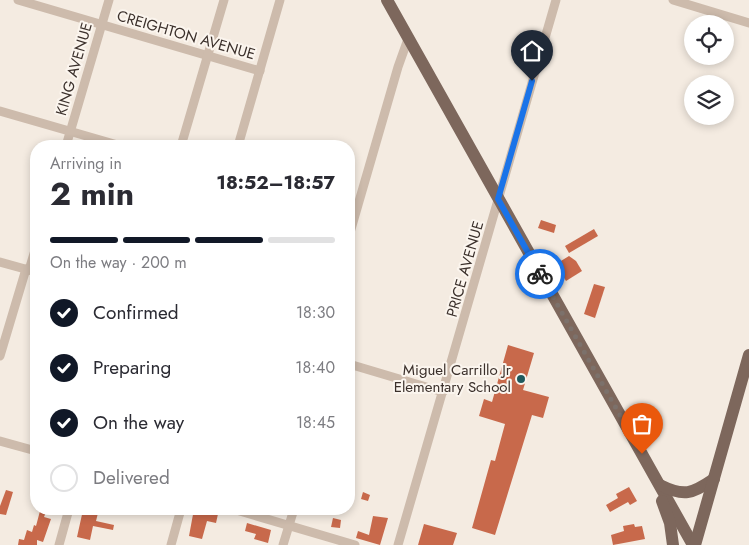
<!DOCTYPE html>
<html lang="en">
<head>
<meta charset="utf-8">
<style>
  :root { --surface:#fff; --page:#f2f2f3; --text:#2b2b33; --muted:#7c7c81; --line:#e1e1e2; --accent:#111827 }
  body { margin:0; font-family:Jost,sans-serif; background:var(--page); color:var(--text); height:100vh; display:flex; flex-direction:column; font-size:19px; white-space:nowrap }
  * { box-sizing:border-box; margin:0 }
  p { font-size:16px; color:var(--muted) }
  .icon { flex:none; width:28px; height:28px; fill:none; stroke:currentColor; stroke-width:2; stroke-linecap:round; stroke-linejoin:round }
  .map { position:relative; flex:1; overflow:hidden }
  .sheet { position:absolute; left:30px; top:140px; width:325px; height:375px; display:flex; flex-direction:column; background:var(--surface); border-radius:20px; box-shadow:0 2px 8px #0003 }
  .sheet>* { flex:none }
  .buttons { position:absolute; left:684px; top:15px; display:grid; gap:10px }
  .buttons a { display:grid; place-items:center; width:50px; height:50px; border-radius:50%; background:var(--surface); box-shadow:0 2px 8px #0003; font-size:25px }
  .pin { position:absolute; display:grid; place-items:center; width:42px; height:42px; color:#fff; margin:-51px -21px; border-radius:50% 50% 50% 0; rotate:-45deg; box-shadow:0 0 5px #0007 }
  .pin .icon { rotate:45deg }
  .courier { position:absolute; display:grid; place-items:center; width:50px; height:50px; margin:-25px; border:4px solid #1a73e8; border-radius:50%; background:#fff; color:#222; box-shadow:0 1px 6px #0007 }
  .overview em { font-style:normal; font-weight:700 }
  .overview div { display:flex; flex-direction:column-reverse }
  .overview { display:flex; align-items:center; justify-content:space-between; height:85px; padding:0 20px }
  h1 { font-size:32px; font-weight:700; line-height:38px }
  .bar { display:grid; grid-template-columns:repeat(4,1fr); gap:8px 5px; align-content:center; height:60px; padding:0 20px }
  .bar i { height:6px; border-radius:4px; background:var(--line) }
  .bar .active { background:var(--accent) }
  .bar p { grid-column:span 4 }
  ol { padding:0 20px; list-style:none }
  li { display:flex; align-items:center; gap:15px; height:55px }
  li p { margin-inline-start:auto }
  li .icon { padding:5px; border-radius:50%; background:var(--accent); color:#fff; stroke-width:4 }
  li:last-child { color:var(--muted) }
  li i { width:28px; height:28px; border:2px solid var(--line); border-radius:50% }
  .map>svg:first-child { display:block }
  .building { fill:#c8694b }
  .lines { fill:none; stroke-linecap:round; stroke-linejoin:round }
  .street { stroke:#cdbbac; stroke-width:9 }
  .primary { stroke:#7d675c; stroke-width:12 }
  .done { stroke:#7c716b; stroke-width:5; stroke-dasharray:0 9 }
  .route { stroke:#1a73e8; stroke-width:6 }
  .poi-dot { fill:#1f5a5e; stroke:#fbf5ee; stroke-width:2 }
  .labels { text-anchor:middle; stroke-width:4; stroke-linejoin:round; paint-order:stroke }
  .street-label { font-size:15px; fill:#3b302b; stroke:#fbf5ee }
  .poi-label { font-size:15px; fill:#3b302b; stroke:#fbf5ee; text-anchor:end }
</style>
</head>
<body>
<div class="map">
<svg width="749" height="545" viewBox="0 0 749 545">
  <rect width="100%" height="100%" fill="#f4ebe1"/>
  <g class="building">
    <polygon points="541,220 556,225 554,233 538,228"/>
    <polygon points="594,229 598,236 569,253 565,246"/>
    <polygon points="569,256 576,261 582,271 566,281 556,264"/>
    <polygon points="594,284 605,287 595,318 584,314"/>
    <polygon points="508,345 534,353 523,390 549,397 543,418 532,415 495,535 472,528 491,460 495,461 505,424 479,416 484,399 492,402"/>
    <polygon points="629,487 637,501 630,505 628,502 610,512 606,505 618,498 616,494"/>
    <polygon points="6,490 13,492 6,515 0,514 0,506"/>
    <polygon points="363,492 370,495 368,501 361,499"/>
    <polygon points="194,509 218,514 216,523 207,521 202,539 189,536"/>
    <polygon points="83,510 98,513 96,521 114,525 113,530 93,526 90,540 77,537"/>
    <polygon points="40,511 46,512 44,517 51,519 43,542 37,540 37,545 18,545 19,539 24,540 27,530 32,532 34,525 36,526"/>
    <polygon points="373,516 388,518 380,545 356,538 358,531 369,535"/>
    <polygon points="333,518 341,520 340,528 331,527"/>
    <polygon points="247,523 271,530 268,543 254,539 256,534 245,531"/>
    <polygon points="424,524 457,533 453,545 418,545"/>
    <polygon points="634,524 635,527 642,526 645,539 613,545 611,535 624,531 623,526"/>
  </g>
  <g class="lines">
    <g class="street">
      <polyline points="18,0 260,71"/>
      <polyline points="673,0 749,23"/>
      <polyline points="0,111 121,146"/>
      <polyline points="66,146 109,0"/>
      <polyline points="181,146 224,0"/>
      <polyline points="238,146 280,0"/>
      <polyline points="349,236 398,67 408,39"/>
      <polyline points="0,262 36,272"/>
      <polyline points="29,270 36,247"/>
      <polyline points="0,356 26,269"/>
      <polyline points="349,364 443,392"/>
      <polyline points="0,441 36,451"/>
      <polyline points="233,509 355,545"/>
      <polyline points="59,545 69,509"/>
      <polyline points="171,545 181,509"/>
      <polyline points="283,545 294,509"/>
      <polyline points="398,545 556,0"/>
    </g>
    <g class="primary">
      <polyline points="387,0 693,545"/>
      <path d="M660,485c24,12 32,9 54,-6"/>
      <polyline points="662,501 670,523 673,545"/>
      <polyline points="695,545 749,355"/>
    </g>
  </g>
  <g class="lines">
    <polyline class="done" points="540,274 642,454"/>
    <polyline class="route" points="532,81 498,199 540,274"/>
  </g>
  <circle class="poi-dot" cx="521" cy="379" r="5"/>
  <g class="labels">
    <g class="street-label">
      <text transform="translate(186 35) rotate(16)" y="5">CREIGHTON AVENUE</text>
      <text transform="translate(74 69) rotate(-74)" y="5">KING AVENUE</text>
      <text transform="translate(465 269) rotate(-74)" y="5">PRICE AVENUE</text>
    </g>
    <g class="poi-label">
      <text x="511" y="375">Miguel Carrillo Jr<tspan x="511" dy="17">Elementary School</tspan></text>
    </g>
  </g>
</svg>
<div class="buttons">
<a><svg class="icon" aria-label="locate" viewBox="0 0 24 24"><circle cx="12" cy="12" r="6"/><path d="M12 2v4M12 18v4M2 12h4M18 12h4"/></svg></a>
<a><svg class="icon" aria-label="layers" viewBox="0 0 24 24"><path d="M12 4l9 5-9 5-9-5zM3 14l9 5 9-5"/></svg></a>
</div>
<div class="pin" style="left:642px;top:454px;background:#ea580c"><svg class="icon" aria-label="bag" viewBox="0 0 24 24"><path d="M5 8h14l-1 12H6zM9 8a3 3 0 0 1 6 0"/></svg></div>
<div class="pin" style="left:532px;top:81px;background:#1f2937"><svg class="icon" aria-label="home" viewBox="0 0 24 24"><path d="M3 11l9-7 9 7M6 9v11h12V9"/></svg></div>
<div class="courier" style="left:540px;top:274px"><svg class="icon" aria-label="bike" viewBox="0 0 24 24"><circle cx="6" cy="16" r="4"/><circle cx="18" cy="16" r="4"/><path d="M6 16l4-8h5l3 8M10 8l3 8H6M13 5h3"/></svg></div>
<section class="sheet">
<div class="overview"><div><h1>2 min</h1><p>Arriving in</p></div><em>18:52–18:57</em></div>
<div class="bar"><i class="active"></i><i class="active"></i><i class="active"></i><i></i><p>On the way · 200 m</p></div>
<ol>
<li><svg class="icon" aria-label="check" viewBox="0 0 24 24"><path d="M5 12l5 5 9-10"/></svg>Confirmed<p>18:30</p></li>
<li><svg class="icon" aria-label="check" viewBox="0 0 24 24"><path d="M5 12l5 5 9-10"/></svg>Preparing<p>18:40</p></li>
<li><svg class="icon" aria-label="check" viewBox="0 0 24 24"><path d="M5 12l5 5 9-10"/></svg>On the way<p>18:45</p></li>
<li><i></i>Delivered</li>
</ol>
</section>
</div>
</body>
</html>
